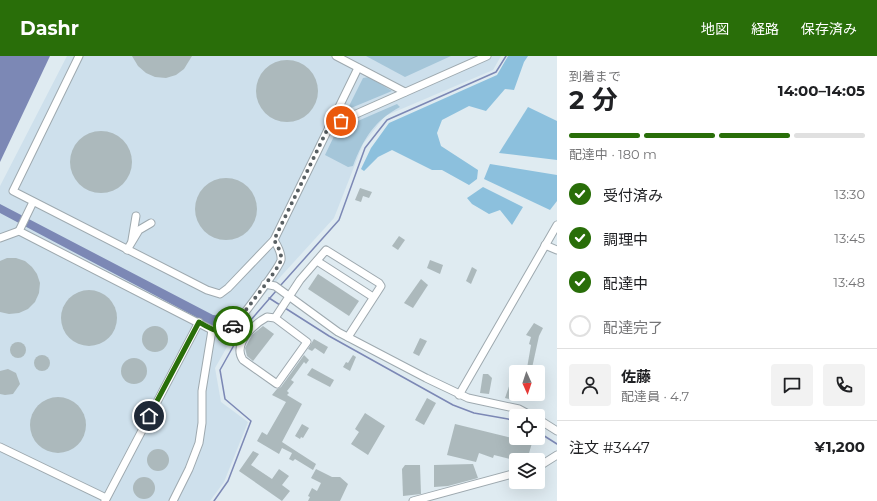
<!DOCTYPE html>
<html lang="ja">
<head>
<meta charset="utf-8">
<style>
  :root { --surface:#fff; --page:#f2f2f2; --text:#202124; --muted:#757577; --line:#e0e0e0; --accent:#296e09 }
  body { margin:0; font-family:Montserrat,"Noto Sans JP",sans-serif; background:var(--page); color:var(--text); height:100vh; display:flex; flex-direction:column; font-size:15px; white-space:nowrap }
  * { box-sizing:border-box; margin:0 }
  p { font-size:13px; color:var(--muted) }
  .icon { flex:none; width:22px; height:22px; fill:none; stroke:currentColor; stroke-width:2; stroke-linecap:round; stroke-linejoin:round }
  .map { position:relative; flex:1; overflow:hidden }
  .details { display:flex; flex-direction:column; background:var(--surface); width:320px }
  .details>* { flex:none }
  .needle { width:26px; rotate:177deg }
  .tools { position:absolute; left:509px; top:309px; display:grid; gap:8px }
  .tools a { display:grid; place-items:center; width:36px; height:36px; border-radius:4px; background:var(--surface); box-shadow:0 4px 16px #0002; font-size:20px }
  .pin { position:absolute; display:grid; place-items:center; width:34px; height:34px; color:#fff; margin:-17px; border:2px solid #fff; border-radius:50%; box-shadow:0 1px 4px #0007 }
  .courier { position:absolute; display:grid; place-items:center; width:40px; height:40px; margin:-20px; border:3px solid #296e09; border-radius:50%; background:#fff; color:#222; box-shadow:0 1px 5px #0007 }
  .headline em { font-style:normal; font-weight:700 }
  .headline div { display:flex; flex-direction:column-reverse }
  .headline { display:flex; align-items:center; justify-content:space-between; height:68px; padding:0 12px }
  h1 { font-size:26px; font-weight:700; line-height:30px }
  .bar { display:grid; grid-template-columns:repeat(4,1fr); gap:6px 4px; align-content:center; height:48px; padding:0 12px }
  .bar i { height:5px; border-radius:3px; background:var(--line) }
  .bar .active { background:var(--accent) }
  .bar p { grid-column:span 4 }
  .line { display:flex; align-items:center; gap:10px; padding:0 12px; border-top:1px solid var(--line) }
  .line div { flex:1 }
  .round { display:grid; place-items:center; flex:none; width:42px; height:42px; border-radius:4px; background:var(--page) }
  ol { padding:0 12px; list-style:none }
  li { display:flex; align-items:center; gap:12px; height:44px }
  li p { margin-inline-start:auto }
  li .icon { padding:4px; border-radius:50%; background:var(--accent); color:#fff; stroke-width:4 }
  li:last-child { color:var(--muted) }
  li i { width:22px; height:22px; border:2px solid var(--line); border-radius:50% }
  header { display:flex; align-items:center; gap:24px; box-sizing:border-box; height:56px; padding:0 20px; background:var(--accent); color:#fff }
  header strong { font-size:19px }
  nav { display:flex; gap:22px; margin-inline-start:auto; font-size:14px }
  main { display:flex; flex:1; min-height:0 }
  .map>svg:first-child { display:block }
  .built { fill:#cee0ec }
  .green { fill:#a5c6d9 }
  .forest { fill:#8cc0dd }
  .water { fill:#7c88b5 }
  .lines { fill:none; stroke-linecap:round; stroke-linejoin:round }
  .stream { stroke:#7c88b5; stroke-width:1.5 }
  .building { fill:#acb9bc }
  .minor-casing { stroke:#9ea9af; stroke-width:9 }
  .minor { stroke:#fff; stroke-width:7 }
  .done { stroke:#596063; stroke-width:4; stroke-dasharray:0 7.2 }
  .route { stroke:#296e09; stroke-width:5 }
</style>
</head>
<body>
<header>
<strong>Dashr</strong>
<nav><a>地図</a><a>経路</a><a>保存済み</a></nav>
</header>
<main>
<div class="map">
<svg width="557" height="445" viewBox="0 0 557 445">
  <rect width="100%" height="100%" fill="#dfebf1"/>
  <polygon class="built" points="67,0 501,0 493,14 385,60 363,88 334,162 232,274 235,277 215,312 221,346 248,366 224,426 210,445 0,445 0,130"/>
  <g class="green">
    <polygon points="366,0 451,0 405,21"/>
    <polygon points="369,21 392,35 351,52 349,50 363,22"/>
    <path d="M397,48l3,3c-25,13 -37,32 -47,59l-5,1 -23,-12 12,-25z"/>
  </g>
  <g class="forest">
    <polygon points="508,0 528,0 524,6 514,34 505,33 486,55 469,50 442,64 437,77 441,90 478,114 477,123 469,129 442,114 432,114 392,94 378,101 364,115 361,113 371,92 389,67 497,19"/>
    <polygon points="528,51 557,65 557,104 499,97"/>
    <polygon points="490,108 557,119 557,145 550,154 484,123"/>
    <polygon points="483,131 523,151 512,169 500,154 489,158 472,148 467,142"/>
  </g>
  <g class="water">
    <polygon points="0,0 50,0 0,106"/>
    <polygon points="0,148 213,259 230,261 242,268 236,275 227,269 211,269 0,157"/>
  </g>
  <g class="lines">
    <g class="stream">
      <polyline points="280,230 339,164 365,92 387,64 496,16 506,0"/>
      <polyline points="269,242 280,249"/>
      <polyline points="285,252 329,280 453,349 474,357 508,363 516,366"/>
      <polyline points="538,376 557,388"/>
      <polyline points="214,445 228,425 251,365 225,343 220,314 243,273 276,235"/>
    </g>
  </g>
  <g class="building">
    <polygon points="132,0 192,0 184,13 176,19 166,22 155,21 146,17 138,10"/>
    <circle cx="287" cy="35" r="31"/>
    <circle cx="101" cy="106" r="31"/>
    <circle cx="226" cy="153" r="31"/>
    <polygon points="360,132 372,136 369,142 363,140 361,146 355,144"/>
    <polygon points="399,180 405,184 398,194 392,190"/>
    <polygon points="7,202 16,202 25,205 32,211 37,218 40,227 39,237 35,246 28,253 19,257 9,258 0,256 0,205"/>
    <polygon points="430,204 443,209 440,218 427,212"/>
    <polygon points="472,211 477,214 471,228 466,225"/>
    <polygon points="318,218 359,245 349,260 308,233"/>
    <polygon points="421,223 428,229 413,252 404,247"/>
    <circle cx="89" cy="262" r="28"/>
    <polygon points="534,267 543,272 539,280 532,312 527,312 531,289 529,288 531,281 526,279"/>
    <polygon points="263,270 274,278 253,305 247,300 245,292 252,279"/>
    <circle cx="155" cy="283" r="13"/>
    <polygon points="420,282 427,285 419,300 413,297"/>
    <polygon points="314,283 328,291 324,298 315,292 312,295 308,293"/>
    <circle cx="18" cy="294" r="8"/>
    <circle cx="42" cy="307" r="8"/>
    <polygon points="304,299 309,304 306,308 304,306 291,324 294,326 287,335 289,337 287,339 302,348 282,386 316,408 313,414 295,403 293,405 289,403 292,397 282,392 279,398 257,385 262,376 267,379 286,346 272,339 277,333 281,331"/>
    <polygon points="353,299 356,301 350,315 343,311 346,306 348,307"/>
    <circle cx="134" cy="315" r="13"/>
    <polygon points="516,310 516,332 513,341 510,340 509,343 505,342"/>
    <polygon points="312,312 334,324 330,331 307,319"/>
    <polygon points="8,313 16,317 20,328 13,338 5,339 0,338 0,315"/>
    <polygon points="483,318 488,318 492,322 489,338 480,337"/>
    <circle cx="58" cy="369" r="28"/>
    <polygon points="427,342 436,347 424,369 415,364"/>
    <polygon points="365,357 385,370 368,399 351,388 359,376 355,373"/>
    <polygon points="302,368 309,372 303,382 301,381 300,383 295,380"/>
    <polygon points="455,368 532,387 527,404 514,404 494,399 493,402 479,397 476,406 447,399"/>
    <circle cx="158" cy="404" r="11"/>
    <polygon points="253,395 259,398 251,409 272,423 279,413 289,420 282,429 290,435 282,445 239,415"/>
    <polygon points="473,408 478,422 448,430 434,431 434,409"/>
    <polygon points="405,409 420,409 421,438 403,440 402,413"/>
    <polygon points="316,413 332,421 340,421 348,428 340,445 308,445 310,441 308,440 312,432 317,435 321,427 311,422"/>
    <circle cx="144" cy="432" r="11"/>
  </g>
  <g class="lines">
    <defs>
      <g id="minor">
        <polyline points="79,0 13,135 207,234 220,238 228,232 274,184 358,12"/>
        <polyline points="336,0 405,36"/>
        <polyline points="329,70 487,0"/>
        <polyline points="19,175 33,146"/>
        <path d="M0,182l19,-7 193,99c6,0 13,2 18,-1 7,-4 50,-63 51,-69 1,-7 -4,-15 -7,-20"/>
        <polyline points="132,184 136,160"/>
        <polyline points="545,189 557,194"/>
        <polyline points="127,194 139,174 151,167"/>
        <polyline points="317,205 373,241"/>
        <polyline points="265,228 275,230 338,276 426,322 468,342 519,353 532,360"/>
        <path d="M267,261l8,1 32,24 -30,42 -34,-24c-11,-16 11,-36 24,-43z"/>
        <polyline points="275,262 300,224 326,194 379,227 381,230 348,281"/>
        <polyline points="459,339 557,169"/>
        <polyline points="538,363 557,375"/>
        <polyline points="0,391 106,442"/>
        <polyline points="538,411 557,399"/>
        <polyline points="105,445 199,266"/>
        <polyline points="173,445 189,413 199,387 202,367 202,335 212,274"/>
        <polyline points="413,445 516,417"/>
      </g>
    </defs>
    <use href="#minor" class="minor-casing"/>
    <use href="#minor" class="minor"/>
  </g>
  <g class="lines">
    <path class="done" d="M233,270c8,-10 46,-57 48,-66 1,-7 -4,-15 -7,-20l55,-114 12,-5"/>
    <path class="route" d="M149,360l50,-94c10,6 24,15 34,4"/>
  </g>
</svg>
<div class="tools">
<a><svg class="needle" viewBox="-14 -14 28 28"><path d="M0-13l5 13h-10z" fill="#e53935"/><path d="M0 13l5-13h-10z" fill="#757577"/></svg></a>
<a><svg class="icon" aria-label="locate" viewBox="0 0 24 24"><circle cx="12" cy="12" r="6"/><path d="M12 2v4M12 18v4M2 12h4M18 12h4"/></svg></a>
<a><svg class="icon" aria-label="layers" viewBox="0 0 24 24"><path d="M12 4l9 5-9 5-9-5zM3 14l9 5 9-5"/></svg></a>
</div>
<div class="pin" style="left:341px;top:65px;background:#ea580c"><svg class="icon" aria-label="bag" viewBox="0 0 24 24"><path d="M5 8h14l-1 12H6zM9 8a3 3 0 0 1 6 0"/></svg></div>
<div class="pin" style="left:149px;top:360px;background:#1f2937"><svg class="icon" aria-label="home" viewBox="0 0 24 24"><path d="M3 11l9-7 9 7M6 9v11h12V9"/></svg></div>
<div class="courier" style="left:233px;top:270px"><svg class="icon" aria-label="car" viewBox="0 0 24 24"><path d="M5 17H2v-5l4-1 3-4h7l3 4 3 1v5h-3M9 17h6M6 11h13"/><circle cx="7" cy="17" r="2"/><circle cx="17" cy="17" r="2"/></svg></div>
</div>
<section class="details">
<div class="headline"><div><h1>2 分</h1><p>到着まで</p></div><em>14:00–14:05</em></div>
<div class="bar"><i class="active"></i><i class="active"></i><i class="active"></i><i></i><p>配達中 · 180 m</p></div>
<ol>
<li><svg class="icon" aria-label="check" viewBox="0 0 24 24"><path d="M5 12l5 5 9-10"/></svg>受付済み<p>13:30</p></li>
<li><svg class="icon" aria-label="check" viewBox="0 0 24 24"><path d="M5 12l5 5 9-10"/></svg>調理中<p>13:45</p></li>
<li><svg class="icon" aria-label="check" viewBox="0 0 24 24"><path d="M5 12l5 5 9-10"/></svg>配達中<p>13:48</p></li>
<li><i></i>配達完了</li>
</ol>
<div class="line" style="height:72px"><a class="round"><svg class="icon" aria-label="person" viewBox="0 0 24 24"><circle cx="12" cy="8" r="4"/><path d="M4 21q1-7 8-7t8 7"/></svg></a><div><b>佐藤</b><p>配達員 · 4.7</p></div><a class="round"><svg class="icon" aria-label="chat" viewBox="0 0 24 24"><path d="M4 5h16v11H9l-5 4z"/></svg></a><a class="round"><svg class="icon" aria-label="phone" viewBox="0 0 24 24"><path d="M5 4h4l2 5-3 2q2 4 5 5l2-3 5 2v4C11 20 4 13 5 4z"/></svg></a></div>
<div class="line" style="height:52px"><div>注文 #3447</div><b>¥1,200</b></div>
</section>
</main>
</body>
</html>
